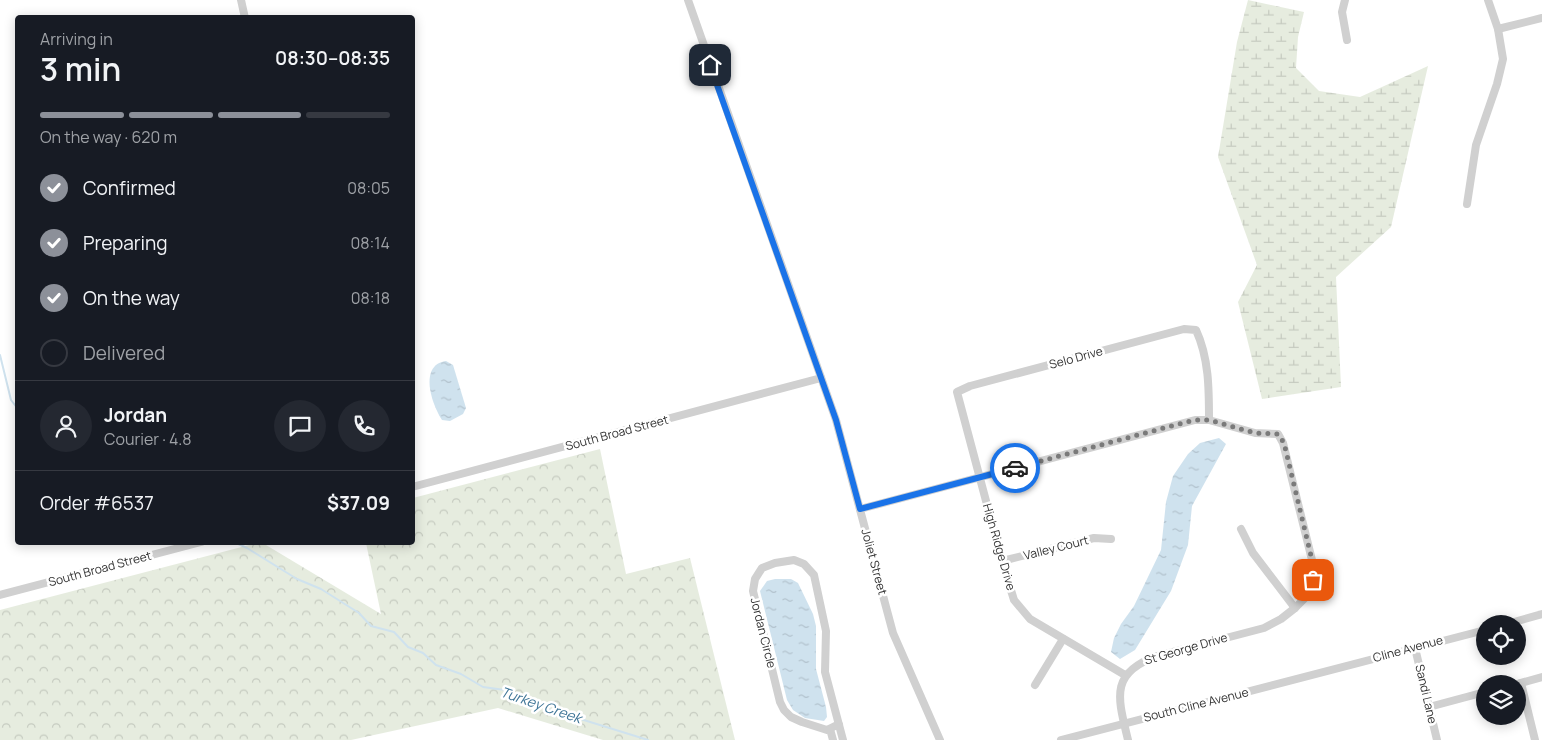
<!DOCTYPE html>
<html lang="en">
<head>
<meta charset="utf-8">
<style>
  :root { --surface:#171b24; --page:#242831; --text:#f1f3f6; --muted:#9ea1a6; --line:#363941; --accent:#8c9099 }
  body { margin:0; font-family:Manrope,sans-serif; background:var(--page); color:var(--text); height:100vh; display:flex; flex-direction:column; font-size:19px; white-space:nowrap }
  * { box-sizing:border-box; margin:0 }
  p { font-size:16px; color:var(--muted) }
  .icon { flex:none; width:28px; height:28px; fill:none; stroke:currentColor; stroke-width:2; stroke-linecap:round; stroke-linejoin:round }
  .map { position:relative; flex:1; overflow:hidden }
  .sheet { position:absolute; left:15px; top:15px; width:400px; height:530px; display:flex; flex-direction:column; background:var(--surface); border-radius:5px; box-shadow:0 2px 12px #0003 }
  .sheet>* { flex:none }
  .buttons { position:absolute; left:1476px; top:615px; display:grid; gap:10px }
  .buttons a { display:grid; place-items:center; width:50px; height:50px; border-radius:50%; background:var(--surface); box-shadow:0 2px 12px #0003; font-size:25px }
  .pin { position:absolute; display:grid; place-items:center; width:42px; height:42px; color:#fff; margin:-21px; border-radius:10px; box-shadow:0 2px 8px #0006 }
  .courier { position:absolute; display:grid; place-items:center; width:50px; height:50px; margin:-25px; border:4px solid #1a73e8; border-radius:50%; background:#fff; color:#222; box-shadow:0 1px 6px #0007 }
  .overview em { font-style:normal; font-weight:600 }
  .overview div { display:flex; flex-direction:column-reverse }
  .overview { display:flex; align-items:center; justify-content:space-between; height:85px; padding:0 25px }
  h1 { font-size:32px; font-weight:600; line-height:38px }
  .bar { display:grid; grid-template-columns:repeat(4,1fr); gap:8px 5px; align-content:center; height:60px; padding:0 25px }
  .bar i { height:6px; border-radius:4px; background:var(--line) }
  .bar .selected { background:var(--accent) }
  .bar p { grid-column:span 4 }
  .line { display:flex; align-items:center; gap:12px; padding:0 25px; border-top:1px solid var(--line) }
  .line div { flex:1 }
  .round { display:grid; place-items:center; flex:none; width:52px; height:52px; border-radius:26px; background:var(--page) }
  ol { padding:0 25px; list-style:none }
  li { display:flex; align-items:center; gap:15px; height:55px }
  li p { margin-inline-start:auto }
  li .icon { padding:5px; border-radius:50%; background:var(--accent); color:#fff; stroke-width:4 }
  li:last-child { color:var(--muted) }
  li i { width:28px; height:28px; border:2px solid var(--line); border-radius:50% }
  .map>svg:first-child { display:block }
  .forest { fill:url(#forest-crowns) }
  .wetland { fill:url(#wetland-marsh) }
  .water { fill:url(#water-ripples) }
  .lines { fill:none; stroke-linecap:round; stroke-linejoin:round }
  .stream { stroke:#cfe2ee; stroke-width:2 }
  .minor { stroke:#d0d0d0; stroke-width:8 }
  .done { stroke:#7a7a7a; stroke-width:5; stroke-dasharray:0 9 }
  .route { stroke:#1a73e8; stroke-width:6 }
  .labels { text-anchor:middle; stroke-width:5; stroke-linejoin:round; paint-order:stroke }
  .street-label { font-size:12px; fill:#333; stroke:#fff }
  .water-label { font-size:14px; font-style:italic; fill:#3f7597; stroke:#fff }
</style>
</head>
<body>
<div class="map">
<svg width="1542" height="740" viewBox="0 0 1542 740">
  <defs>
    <pattern id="forest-crowns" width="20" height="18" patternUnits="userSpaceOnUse" patternTransform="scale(1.25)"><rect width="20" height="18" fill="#e6ecdf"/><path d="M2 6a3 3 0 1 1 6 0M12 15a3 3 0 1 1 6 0" fill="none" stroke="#c6cbc0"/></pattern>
    <pattern id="wetland-marsh" width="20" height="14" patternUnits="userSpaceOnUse" patternTransform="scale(1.25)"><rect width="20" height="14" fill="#e6ecdf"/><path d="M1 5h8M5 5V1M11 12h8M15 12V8" fill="none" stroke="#c6cbc0"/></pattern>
    <pattern id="water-ripples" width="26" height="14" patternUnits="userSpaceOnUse" patternTransform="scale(1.25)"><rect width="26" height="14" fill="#cfe2ee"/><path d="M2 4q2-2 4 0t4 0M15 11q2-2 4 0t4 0" fill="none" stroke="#b2c2cd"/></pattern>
  </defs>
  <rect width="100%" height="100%" fill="#fff"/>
  <polygon class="forest" points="600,449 626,574 690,558 735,740 603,740 498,708 351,740 0,740 0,610 261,542 381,614 366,543 412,542 413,498"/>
  <polygon class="wetland" points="1248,0 1304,12 1298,37 1296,68 1319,91 1360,97 1428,66 1391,227 1336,277 1341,387 1262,399 1238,302 1257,265 1218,157 1237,42"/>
  <g class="water">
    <path d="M446,361l7,4 13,43 -3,6 -13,7 -8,-1c-10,-15 -24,-55 4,-59z"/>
    <polygon points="1219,438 1226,444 1192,506 1188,545 1171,591 1135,650 1120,659 1111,652 1114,638 1121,624 1134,606 1161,550 1166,502 1173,476 1188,454 1200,443"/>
    <polygon points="775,579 791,579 798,583 813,614 816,626 816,669 826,707 827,717 824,721 805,718 793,710 787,700 760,591 767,581"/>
  </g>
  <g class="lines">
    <g class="stream">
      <polyline points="0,355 11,400 18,409"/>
      <polyline points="234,542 247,548 297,579 321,589 359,613 371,626 394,632 408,647 423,653 436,665 461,674 483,687 505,690 513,698 648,740"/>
    </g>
    <g class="minor">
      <polyline points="241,0 245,18"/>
      <polyline points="688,0 836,420 893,633 940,740"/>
      <polyline points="1345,0 1342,12 1347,40"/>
      <polyline points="1498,29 1542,18"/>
      <polyline points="1467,204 1476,145 1497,84 1503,59 1498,29 1488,0"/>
      <polyline points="412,487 821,378"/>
      <path d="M860,509l335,-89h14l46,13 23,1 5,9 30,121v17l-5,14 -13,13 -14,11 -17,9 -107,28c-48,17 -39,42 -29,84"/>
      <polyline points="1241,529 1253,553 1295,608"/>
      <polyline points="1002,561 1094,538 1111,539"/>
      <polyline points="0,595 201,542"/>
      <polyline points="1507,624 1542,614"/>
      <polyline points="1415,648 1437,740"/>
      <path d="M1125,675l-95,-56 -16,-19 -12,-39 -45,-169 13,-6 214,-57 12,1c13,28 13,59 13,90"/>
      <polyline points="1521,683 1535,740"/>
      <polyline points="1517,684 1542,677"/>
      <polyline points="1035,685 1063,639"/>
      <polyline points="1429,707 1485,692"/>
      <polyline points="839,724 827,730 802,722 791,717 784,710 780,702 753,591 755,579 762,568 775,563 794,560 804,564 814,575 826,631 825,672 843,740"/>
      <polyline points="830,729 833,740"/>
      <polyline points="1061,740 1485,630"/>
    </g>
  </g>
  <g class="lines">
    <polyline class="done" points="1015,468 1194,420 1209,420 1255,433 1278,434 1284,443 1313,564 1313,580"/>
    <polyline class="route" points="710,65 836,420 860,509 1015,468"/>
  </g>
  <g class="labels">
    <g class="street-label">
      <text transform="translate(1076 358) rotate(-15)" y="4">Selo Drive</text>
      <text transform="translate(617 433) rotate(-15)" y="4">South Broad Street</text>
      <text transform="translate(999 547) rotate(74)" y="4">High Ridge Drive</text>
      <text transform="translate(1056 548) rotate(-14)" y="4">Valley Court</text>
      <text transform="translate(874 562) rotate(75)" y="4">Joliet Street</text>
      <text transform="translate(100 569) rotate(-15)" y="4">South Broad Street</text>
      <text transform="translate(763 633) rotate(76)" y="4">Jordan Circle</text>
      <text transform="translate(1186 649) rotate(-16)" y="4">St George Drive</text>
      <text transform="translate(1408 649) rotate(-15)" y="4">Cline Avenue</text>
      <text transform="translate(1426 694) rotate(77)" y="4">Sandi Lane</text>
      <text transform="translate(1196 705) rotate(-14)" y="4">South Cline Avenue</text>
    </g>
    <g class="water-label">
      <text transform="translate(541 705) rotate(19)" y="5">Turkey Creek</text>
    </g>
  </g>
</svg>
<div class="buttons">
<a><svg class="icon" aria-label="locate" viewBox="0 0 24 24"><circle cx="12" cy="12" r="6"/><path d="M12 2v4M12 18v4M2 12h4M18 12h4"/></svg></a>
<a><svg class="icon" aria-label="layers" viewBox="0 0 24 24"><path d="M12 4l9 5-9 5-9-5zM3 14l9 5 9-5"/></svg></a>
</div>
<div class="pin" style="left:1313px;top:580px;background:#ea580c"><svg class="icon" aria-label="bag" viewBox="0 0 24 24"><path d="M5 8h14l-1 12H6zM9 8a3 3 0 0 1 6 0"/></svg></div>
<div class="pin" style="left:710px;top:65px;background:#1f2937"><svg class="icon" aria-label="home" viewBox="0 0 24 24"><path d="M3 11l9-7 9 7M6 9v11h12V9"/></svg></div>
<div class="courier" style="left:1015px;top:468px"><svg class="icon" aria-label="car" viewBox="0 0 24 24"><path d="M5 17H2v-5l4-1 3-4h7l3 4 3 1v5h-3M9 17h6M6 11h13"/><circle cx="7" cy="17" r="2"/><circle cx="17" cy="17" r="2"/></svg></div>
<section class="sheet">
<div class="overview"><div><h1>3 min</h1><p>Arriving in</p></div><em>08:30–08:35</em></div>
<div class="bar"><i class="selected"></i><i class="selected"></i><i class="selected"></i><i></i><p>On the way · 620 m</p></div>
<ol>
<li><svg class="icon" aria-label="check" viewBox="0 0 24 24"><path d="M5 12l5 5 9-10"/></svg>Confirmed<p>08:05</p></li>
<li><svg class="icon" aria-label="check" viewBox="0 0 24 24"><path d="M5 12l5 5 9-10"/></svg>Preparing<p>08:14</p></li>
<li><svg class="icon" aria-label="check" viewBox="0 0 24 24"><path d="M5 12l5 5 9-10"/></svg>On the way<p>08:18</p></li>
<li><i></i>Delivered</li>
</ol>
<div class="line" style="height:90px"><a class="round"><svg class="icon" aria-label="person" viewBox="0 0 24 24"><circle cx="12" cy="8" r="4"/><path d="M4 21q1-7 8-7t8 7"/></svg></a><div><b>Jordan</b><p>Courier · 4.8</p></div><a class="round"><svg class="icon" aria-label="chat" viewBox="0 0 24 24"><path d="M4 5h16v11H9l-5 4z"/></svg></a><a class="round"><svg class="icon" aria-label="phone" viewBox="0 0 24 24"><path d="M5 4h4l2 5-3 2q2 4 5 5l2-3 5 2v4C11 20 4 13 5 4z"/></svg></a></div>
<div class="line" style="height:65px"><div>Order #6537</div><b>$37.09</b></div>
</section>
</div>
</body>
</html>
